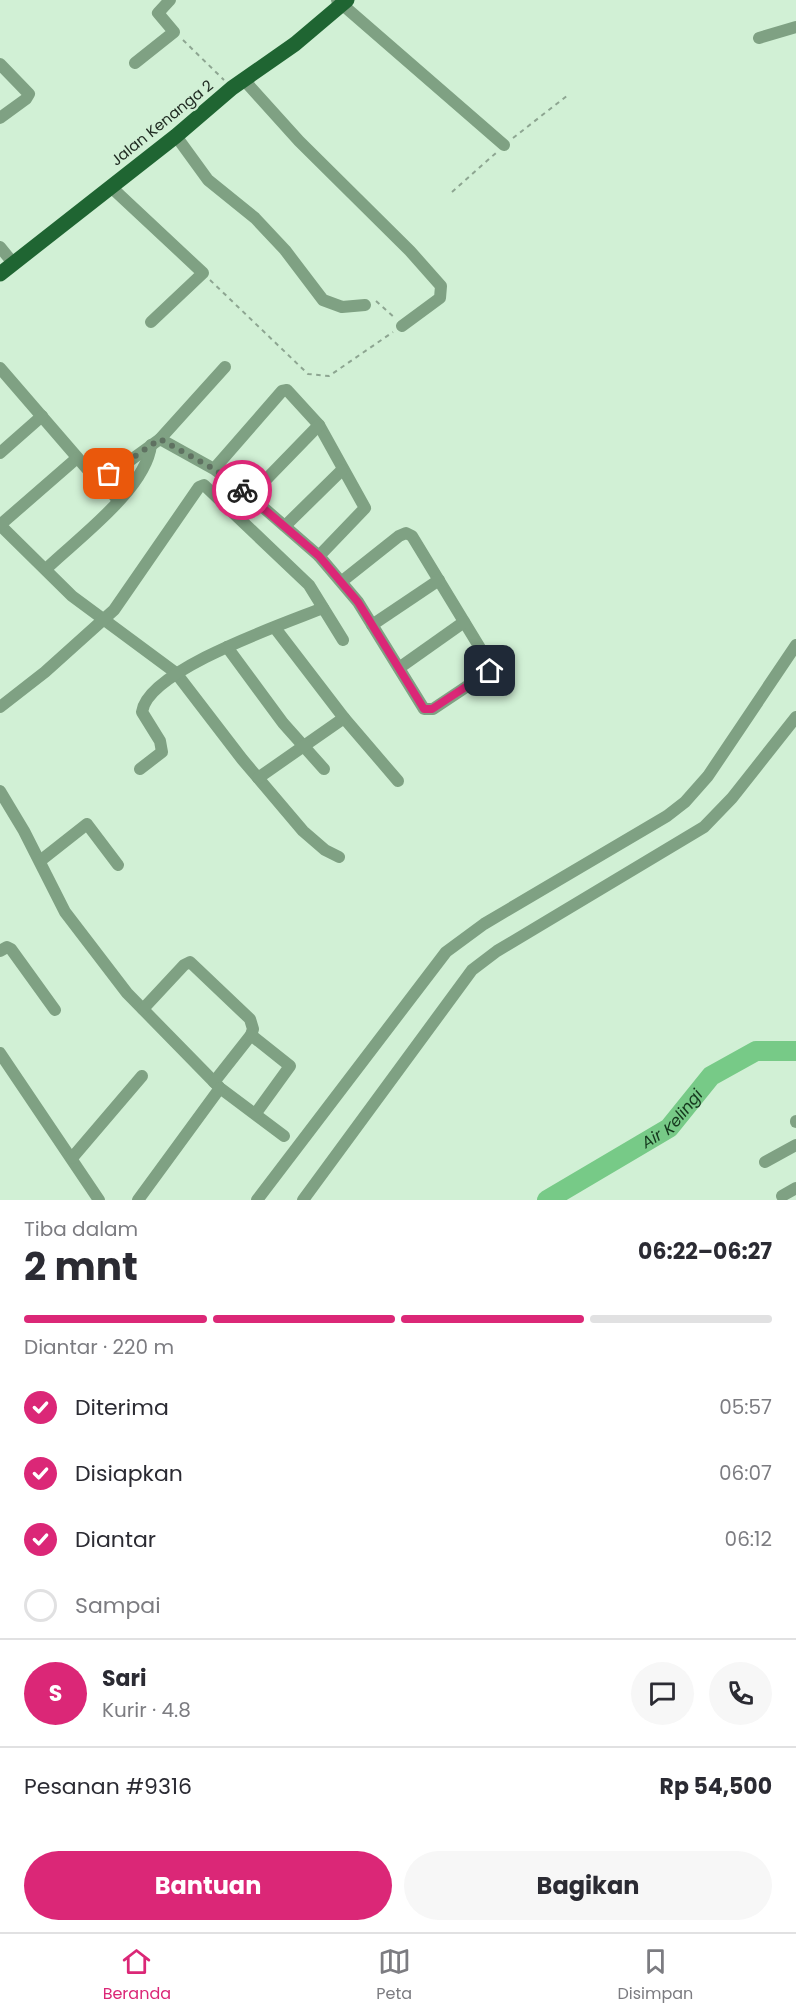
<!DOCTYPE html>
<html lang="id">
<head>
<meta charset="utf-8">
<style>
  :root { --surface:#fff; --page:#f7f7f7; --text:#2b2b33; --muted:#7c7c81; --line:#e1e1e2; --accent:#db2777 }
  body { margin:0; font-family:Poppins,sans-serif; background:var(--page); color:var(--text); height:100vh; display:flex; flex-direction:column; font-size:22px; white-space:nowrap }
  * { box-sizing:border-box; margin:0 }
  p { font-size:20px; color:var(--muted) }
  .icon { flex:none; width:33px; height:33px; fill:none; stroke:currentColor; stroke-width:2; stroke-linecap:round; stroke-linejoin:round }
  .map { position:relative; height:1200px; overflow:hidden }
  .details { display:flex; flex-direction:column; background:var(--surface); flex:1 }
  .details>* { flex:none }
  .pin { position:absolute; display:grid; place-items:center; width:51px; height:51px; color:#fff; margin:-26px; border-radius:12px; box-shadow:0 3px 9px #0006 }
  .courier { position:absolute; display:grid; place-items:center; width:60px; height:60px; margin:-30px; border:4px solid #db2777; border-radius:50%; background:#fff; color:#222; box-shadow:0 2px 8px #0007 }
  .overview em { font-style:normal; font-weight:700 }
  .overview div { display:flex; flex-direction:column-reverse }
  .overview { display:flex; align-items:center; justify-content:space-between; height:102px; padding:0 24px }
  h1 { font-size:39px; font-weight:700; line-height:45px }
  .bar { display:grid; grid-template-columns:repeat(4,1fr); gap:9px 6px; align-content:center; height:72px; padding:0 24px }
  .bar i { height:8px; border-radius:4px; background:var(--line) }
  .bar .current { background:var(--accent) }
  .bar p { grid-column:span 4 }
  .line { display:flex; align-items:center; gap:15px; padding:0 24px; border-top:2px solid var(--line) }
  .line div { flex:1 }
  .round { display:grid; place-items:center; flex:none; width:63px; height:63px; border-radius:32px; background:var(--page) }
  ol { padding:0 24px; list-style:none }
  li { display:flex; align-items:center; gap:18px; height:66px }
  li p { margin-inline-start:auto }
  li .icon { padding:6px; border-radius:50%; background:var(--accent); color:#fff; stroke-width:4 }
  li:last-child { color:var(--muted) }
  li i { width:33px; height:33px; border:3px solid var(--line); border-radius:50% }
  .button { display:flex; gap:12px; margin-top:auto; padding:12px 24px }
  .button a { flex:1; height:69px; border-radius:36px; background:var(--accent); color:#fff; font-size:24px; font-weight:700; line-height:69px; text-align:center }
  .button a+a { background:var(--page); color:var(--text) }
  .dock { display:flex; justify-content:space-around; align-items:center; height:84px; border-top:2px solid var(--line); background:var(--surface); font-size:16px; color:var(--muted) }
  .dock a { display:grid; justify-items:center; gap:3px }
  .dock .current { color:var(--accent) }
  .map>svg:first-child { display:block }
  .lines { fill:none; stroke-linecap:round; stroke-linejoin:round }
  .river { stroke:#77ca87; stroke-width:20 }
  .path { stroke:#8da591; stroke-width:2; stroke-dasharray:4.5 4.5; stroke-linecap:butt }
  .minor { stroke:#7fa183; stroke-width:12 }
  .major { stroke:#1f6532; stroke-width:15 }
  .done { stroke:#5f7161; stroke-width:6; stroke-dasharray:0 10.8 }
  .route { stroke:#db2777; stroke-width:8 }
  .labels { text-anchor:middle; stroke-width:4.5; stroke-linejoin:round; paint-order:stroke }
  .street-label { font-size:15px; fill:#212c23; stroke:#d1f0d5 }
  .water-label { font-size:16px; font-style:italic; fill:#15381d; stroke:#d1f0d5 }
</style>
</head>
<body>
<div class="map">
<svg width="796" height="1200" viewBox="0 0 796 1200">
  <rect width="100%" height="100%" fill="#d1f0d5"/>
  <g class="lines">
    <path class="river" id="s1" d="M547,1200l122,-72 42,-52 45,-25h40"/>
    <g class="path">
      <polyline points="183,40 224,80"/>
      <polyline points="513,138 568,95"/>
      <polyline points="452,192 497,152"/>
      <polyline points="210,280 308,374 329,376 393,332"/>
      <polyline points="376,301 396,319"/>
    </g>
    <g class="minor">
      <polyline points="337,0 504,145"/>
      <polyline points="759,38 796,27"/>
      <polyline points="135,63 174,32 158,13 170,0"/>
      <polyline points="0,64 29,94 26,99 0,118"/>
      <polyline points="244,80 299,141 410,251 441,286 440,298 402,326"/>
      <polyline points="176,136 208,180 255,218 285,250 323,300 342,307 365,305"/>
      <polyline points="111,187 203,273 151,322"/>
      <polyline points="0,247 13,263"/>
      <polyline points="0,368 89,471 96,475 117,470 160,439 214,469 250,496 319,556 365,508 319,425 287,390 282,391 214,469"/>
      <polyline points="160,439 225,367"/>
      <polyline points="0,453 42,416"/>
      <polyline points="96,475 118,500"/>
      <polyline points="250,496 319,425"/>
      <polyline points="0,525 72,596 176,673 242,759 303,831 325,850 339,857"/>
      <polyline points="0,525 77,458"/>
      <polyline points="285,526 342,470"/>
      <polyline points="319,556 358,602 424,709 433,709 490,671 491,666 412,536 406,533 399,536 341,582"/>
      <path d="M46,569c31,-30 100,-80 105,-124"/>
      <polyline points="372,625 439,580"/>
      <polyline points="227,647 283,723 324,769"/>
      <polyline points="399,668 464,622"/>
      <polyline points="0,707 45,672 114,610 199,487 204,485 309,585 343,640"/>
      <polyline points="344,718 398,781"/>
      <path d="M140,769l22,-17 -2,-11 -18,-29c5,-42 144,-89 181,-104"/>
      <polyline points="258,778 344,718 275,628"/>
      <polyline points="0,791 24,831 65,912 127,993 220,1088 284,1136"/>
      <polyline points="40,861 87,824 118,865"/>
      <polyline points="0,951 7,947 11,949 55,1010"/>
      <polyline points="143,1009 184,965 190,962 250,1019 253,1029 251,1035 214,1082"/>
      <polyline points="251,1035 290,1066 256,1113"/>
      <polyline points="0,1053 99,1200"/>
      <polyline points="796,1121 796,1122"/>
      <polyline points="72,1158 142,1076"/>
      <polyline points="765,1162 796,1145"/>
      <polyline points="782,1196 796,1188"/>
      <polyline points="138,1200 220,1088"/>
      <polyline points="257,1200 446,952 484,924 667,816 685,802 708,776 796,645"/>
      <polyline points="303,1200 472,970 497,951 704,827 732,798 796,717"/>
    </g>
    <polyline class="major" points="0,274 176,136 232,88 295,44 347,0"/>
  </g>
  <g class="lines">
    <polyline class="done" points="109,474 160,439 214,469 242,490"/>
    <polyline class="route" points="242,490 319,556 358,602 424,709 432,709 490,671"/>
  </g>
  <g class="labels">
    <g class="street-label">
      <text transform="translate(162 123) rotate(-39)" y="5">Jalan Kenanga 2</text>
    </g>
    <g class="water-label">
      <text dy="6" stroke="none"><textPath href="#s1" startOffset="150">Air Kelingi</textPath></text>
    </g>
  </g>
</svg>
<div class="pin" style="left:109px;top:474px;background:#ea580c"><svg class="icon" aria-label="bag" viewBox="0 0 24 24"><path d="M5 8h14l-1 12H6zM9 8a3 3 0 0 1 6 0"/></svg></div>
<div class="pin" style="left:490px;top:671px;background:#1f2937"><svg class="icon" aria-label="home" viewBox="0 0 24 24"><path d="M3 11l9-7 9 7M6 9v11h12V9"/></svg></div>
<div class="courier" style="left:242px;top:490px"><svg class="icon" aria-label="bike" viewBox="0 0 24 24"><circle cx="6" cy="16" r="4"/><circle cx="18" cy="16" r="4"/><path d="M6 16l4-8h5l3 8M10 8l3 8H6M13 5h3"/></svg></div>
</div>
<section class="details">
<div class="overview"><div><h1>2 mnt</h1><p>Tiba dalam</p></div><em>06:22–06:27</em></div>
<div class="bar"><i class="current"></i><i class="current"></i><i class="current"></i><i></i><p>Diantar · 220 m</p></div>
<ol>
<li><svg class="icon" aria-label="check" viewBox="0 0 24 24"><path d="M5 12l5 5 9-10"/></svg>Diterima<p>05:57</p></li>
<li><svg class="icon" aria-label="check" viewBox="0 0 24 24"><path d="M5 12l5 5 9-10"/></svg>Disiapkan<p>06:07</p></li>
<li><svg class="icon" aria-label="check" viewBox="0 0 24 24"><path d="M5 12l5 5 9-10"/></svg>Diantar<p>06:12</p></li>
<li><i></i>Sampai</li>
</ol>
<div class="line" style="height:108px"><b class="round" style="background:var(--accent);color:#fff">S</b><div><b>Sari</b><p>Kurir · 4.8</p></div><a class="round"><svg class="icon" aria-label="chat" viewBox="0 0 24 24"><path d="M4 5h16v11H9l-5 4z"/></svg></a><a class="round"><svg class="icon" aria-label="phone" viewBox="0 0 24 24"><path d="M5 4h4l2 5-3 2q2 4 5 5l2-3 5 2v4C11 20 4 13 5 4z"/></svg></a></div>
<div class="line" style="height:78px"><div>Pesanan #9316</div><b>Rp 54,500</b></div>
<div class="button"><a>Bantuan</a><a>Bagikan</a></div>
</section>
<nav class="dock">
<a class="current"><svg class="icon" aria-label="home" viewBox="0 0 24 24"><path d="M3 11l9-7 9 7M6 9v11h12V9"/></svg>Beranda</a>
<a><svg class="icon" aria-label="map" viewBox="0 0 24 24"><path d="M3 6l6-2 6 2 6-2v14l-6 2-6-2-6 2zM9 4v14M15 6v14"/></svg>Peta</a>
<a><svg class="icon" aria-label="saved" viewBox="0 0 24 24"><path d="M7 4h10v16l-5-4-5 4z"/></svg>Disimpan</a>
</nav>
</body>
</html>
